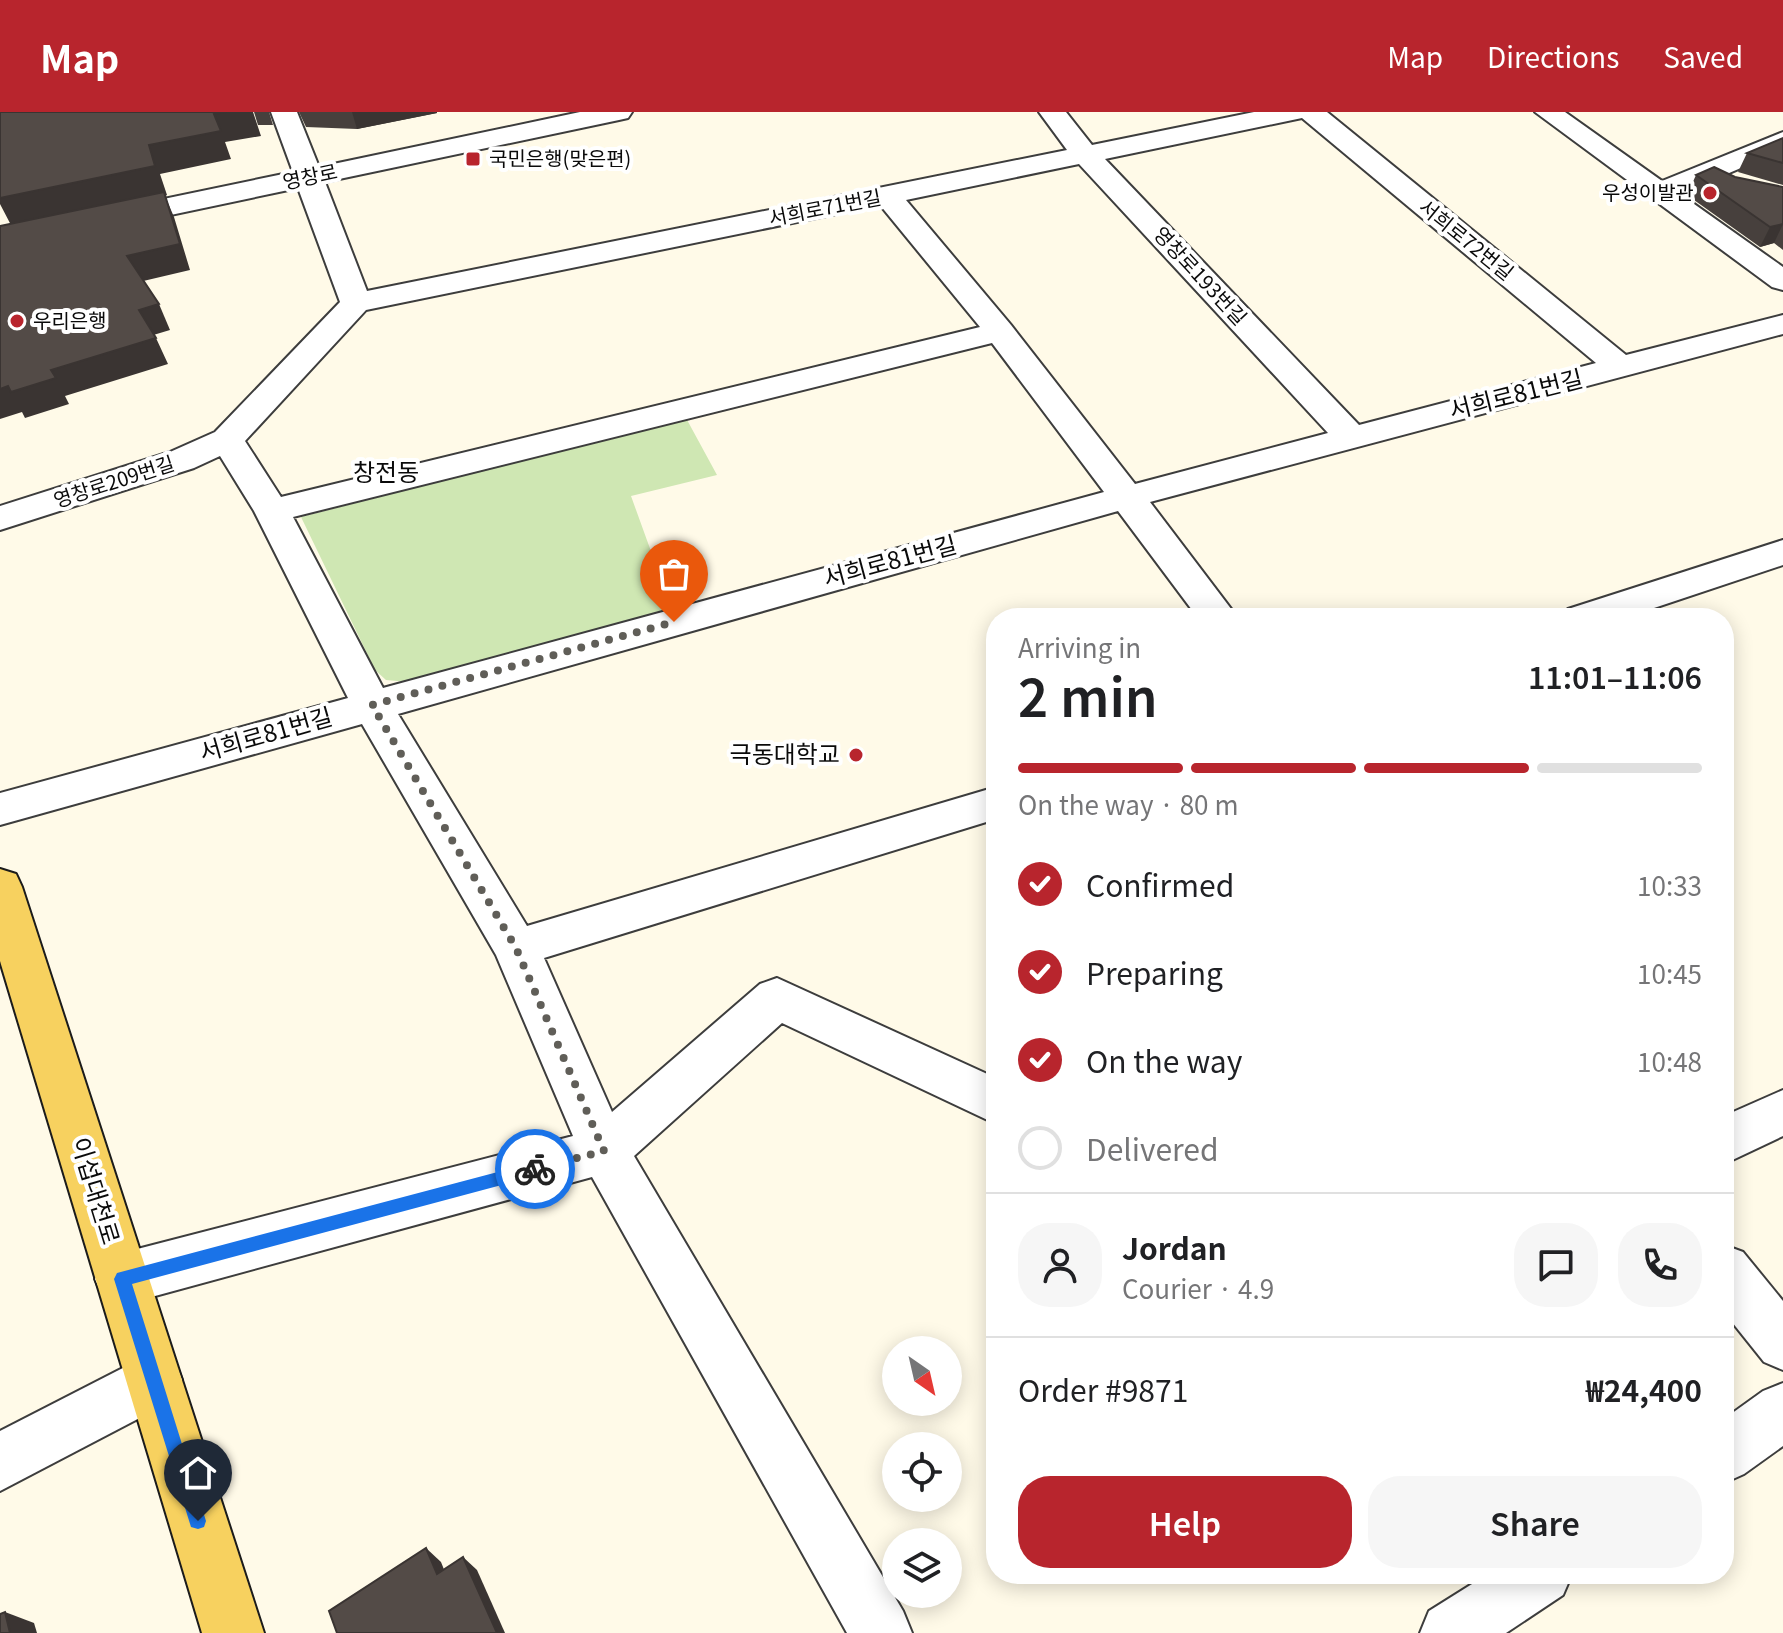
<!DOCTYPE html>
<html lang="en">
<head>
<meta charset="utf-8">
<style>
  :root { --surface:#fff; --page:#f6f6f6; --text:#202124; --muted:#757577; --line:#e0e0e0; --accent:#b8252d }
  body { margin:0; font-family:Georgia,"Noto Sans KR",serif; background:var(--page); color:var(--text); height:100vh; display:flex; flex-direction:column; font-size:30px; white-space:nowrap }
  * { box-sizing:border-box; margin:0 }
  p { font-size:26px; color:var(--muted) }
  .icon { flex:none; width:44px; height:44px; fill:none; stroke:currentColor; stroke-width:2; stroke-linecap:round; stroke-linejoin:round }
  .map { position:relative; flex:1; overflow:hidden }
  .drawer { position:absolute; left:986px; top:496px; width:748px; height:976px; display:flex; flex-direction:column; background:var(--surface); border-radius:32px; box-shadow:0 4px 20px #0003 }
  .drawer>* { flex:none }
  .needle { width:52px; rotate:146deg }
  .fabs { position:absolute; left:882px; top:1224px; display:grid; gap:16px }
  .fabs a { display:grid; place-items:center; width:80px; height:80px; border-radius:50%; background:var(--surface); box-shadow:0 4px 20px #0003; font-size:40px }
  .pin { position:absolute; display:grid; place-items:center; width:68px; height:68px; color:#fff; margin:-82px -34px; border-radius:50% 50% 50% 0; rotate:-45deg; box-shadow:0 0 8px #0007 }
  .pin .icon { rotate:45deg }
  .courier { position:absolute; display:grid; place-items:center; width:80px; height:80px; margin:-40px; border:6px solid #1a73e8; border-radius:50%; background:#fff; color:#222; box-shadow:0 2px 10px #0007 }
  .head em { font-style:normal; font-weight:600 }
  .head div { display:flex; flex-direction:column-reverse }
  .head { display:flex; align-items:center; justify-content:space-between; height:136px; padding:0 32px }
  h1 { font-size:52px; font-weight:600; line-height:60px }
  .bar { display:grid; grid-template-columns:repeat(4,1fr); gap:12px 8px; align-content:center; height:96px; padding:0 32px }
  .bar i { height:10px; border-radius:6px; background:var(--line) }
  .bar .selected { background:var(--accent) }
  .bar p { grid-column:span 4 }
  .line { display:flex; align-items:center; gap:20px; padding:0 32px; border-top:2px solid var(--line) }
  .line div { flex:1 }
  .round { display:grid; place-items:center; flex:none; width:84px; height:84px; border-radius:32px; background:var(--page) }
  ol { padding:0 32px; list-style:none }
  li { display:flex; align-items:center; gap:24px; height:88px }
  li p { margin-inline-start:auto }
  li .icon { padding:8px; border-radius:50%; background:var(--accent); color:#fff; stroke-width:4 }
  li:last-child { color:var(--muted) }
  li i { width:44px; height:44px; border:4px solid var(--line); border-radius:50% }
  .primary-button { display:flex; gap:16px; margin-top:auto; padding:16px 32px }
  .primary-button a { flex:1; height:92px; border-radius:32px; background:var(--accent); color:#fff; font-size:32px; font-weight:600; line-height:92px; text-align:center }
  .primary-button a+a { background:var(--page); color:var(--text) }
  header { display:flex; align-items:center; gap:48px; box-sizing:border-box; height:112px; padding:0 40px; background:var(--accent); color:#fff }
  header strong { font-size:38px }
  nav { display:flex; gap:44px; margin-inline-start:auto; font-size:28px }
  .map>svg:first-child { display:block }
  .green { fill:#cfe7b3 }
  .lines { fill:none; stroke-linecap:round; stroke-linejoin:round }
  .minor-casing { stroke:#3d3d3d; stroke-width:4 }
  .major-casing { stroke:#1b1b1b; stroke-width:4 }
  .minor { fill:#fff; fill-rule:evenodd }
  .major { fill:#f7d15f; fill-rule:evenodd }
  .wall { fill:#47403d }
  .shaded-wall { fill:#3a3432 }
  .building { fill:#534b47; stroke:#3a3432; stroke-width:2 }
  .route { fill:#1a73e8 }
  .done { stroke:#605e58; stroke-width:8; stroke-dasharray:0 14.4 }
  .poi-dot { fill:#b8252d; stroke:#fff; stroke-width:3 }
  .labels { text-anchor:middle; stroke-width:8; stroke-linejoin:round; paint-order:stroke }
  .far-poi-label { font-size:20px; fill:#0a0a0a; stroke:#fff; text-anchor:start }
  .far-street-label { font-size:20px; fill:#0a0a0a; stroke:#fff }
  .street-label { font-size:24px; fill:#0a0a0a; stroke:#fff }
  .far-quarter-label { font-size:24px; fill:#0a0a0a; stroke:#fff }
  .poi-label { font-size:24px; fill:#0a0a0a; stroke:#fff; text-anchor:end }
</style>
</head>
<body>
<header>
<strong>Map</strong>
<nav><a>Map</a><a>Directions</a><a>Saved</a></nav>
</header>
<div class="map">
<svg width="1783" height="1521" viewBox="0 0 1783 1521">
  <rect width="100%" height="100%" fill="#fffae8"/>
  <polygon class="green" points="686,306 717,363 631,384 674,503 420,571 386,568 375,558 301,405"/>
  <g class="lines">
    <defs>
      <g id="minor">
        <path d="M271,0h26l22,55 261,-55h52l-4,6 -9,2 -294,62 42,109 700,-141 -28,-38h27l26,33 162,-33h73l299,243 157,-40v19l-633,168 88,116h-40l-80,-107 -720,203 129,212 469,-139v32l-452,139 68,154 148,-128 17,-6 219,100v46l-214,-101 -148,133 269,455 9,22h-65l-255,-456 -470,128 -19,-8 -8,-18 8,-18 19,-8 451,-117 -77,-181 -134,-231 -362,101v-32l348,-95 -94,-187 -34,-55 -26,12 -194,62v-24l170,-54 45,-20 125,-130 -42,-114 -298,63v-18l293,-61zM1302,6l294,245 -237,62 -254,-266zM1079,52l249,269 -193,51 -124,-159 -105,-125zM880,93l100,122 -699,170 -36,-56 121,-131zM992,231l112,149 -721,196 -90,-171z"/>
        <polygon points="1535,0 1565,0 1662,69 1783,20 1783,38 1680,82 1783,155 1783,178 1772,175"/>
        <polygon points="1783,428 1783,453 1624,506 1563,506 1568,497"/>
        <polygon points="1783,978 1783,1024 1724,1052 1724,1004"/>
        <polygon points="1724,1133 1743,1140 1783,1189 1783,1258 1764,1250 1724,1200"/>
        <polygon points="154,1240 174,1248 182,1268 174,1288 0,1379 0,1319"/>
        <polygon points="1783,1271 1783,1334 1744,1362 1724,1371 1724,1307 1763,1279"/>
        <polygon points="1488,1462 1572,1462 1563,1483 1506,1521 1420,1521 1429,1499"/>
      </g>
      <polygon id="major" points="0,757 16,762 22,775 264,1521 202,1521 0,849"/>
    </defs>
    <use href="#minor" class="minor-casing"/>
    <use href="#major" class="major-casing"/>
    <use href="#minor" class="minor"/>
    <use href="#major" class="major"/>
  </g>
  <g class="wall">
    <polygon points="254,0 269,0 273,13 258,13"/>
    <polygon points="299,0 437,0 437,1 357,17 306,15"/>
    <polygon points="1783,26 1783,73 1738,60 1747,41"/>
    <polygon points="1696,63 1735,65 1783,75 1783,138 1774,131 1760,135 1687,83"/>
  </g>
  <g class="shaded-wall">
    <polygon points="226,0 253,0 261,24 225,30 231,47 160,62 167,83 165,84 174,105 190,158 139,170 12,115 0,92 0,86 149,33 214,2"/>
    <polygon points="352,0 437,0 437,1 357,17"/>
    <polygon points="1783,112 1774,131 1760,135 1770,115"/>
    <polygon points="159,192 170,218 150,224 139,198"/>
    <polygon points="156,226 168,252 65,284 69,292 25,306 22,300 0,307 0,277 51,258"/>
    <polygon points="426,1436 441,1450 451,1475 437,1462"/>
    <polygon points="463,1445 477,1458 505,1521 497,1521"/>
    <polygon points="5,1500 34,1511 37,1521 10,1521"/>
  </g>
  <g class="building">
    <polygon points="0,0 226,0 214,2 221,19 149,33 155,54 0,86"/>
    <polygon points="1783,26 1783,51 1747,41"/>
    <polygon points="1714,55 1735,65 1783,75 1783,112 1770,115 1696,63"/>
    <polygon points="164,80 180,132 127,144 159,192 139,198 156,226 51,258 56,266 11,280 8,274 0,277 0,114"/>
    <polygon points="426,1436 437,1462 463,1445 497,1521 337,1521 329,1499"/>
    <polygon points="5,1500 10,1521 0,1521 0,1502"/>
  </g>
  <polygon class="route" points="535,1050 542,1057 535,1064 132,1172 206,1409 204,1415 198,1417 191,1415 114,1167 117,1161"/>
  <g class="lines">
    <polyline class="done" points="535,1057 604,1039 516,836 372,593 674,510"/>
  </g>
  <g class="poi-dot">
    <rect x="465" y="39" width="16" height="16" rx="4"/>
    <circle cx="1710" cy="81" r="8"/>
    <circle cx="17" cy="209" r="8"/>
    <circle cx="856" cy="643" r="8"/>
  </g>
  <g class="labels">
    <g class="far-poi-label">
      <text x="489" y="54">국민은행(맞은편)</text>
      <text x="1694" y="88" text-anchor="end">우성이발관</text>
      <text x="33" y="216">우리은행</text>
    </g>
    <g class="far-street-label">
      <text transform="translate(310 65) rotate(-12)" y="7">영창로</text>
      <text transform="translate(825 96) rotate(-11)" y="7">서희로71번길</text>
      <text transform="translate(1466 128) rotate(39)" y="7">서희로72번길</text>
      <text transform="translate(1200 164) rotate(47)" y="7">영창로193번길</text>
      <text transform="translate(114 370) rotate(-18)" y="7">영창로209번길</text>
    </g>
    <g class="street-label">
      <text transform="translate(1516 283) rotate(-14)" y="8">서희로81번길</text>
      <text transform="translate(890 450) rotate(-15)" y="8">서희로81번길</text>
      <text transform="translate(266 623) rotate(-16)" y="8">서희로81번길</text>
      <text transform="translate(95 1079) rotate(73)" y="8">이섭대천로</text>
    </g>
    <g class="far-quarter-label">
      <text x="386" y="369">창전동</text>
    </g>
    <g class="poi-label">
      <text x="840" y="651">극동대학교</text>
    </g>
  </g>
</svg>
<div class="fabs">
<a><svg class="needle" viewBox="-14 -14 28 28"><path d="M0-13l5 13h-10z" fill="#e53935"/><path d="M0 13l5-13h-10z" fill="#757577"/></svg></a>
<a><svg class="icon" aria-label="locate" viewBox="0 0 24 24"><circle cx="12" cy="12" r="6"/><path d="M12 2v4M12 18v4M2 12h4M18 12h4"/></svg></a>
<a><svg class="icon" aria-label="layers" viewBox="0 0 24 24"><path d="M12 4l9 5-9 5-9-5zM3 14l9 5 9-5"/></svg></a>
</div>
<div class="pin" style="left:674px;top:510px;background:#ea580c"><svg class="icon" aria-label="bag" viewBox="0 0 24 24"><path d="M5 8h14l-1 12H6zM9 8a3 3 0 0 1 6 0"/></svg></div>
<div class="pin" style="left:198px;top:1409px;background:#1f2937"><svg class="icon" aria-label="home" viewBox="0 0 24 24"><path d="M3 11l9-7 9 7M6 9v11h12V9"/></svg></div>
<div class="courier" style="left:535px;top:1057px"><svg class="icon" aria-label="bike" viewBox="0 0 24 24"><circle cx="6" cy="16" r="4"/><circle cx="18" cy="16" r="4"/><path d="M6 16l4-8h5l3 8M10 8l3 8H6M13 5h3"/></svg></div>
<section class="drawer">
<div class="head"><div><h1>2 min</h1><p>Arriving in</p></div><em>11:01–11:06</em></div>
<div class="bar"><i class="selected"></i><i class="selected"></i><i class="selected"></i><i></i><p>On the way · 80 m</p></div>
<ol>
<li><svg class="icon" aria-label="check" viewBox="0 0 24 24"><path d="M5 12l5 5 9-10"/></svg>Confirmed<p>10:33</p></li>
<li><svg class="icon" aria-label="check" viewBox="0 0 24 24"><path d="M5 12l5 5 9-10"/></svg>Preparing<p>10:45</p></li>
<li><svg class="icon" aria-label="check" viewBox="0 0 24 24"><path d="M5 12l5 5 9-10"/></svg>On the way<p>10:48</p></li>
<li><i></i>Delivered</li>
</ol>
<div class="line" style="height:144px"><a class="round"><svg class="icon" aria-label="person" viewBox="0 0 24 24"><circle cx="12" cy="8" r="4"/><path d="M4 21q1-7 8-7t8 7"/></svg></a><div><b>Jordan</b><p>Courier · 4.9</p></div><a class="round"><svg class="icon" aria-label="chat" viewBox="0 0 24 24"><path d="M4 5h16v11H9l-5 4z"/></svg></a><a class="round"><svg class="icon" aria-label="phone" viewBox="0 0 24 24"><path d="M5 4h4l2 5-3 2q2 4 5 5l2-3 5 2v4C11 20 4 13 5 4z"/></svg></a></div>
<div class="line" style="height:104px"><div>Order #9871</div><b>₩24,400</b></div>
<div class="primary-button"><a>Help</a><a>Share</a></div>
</section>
</div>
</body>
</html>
